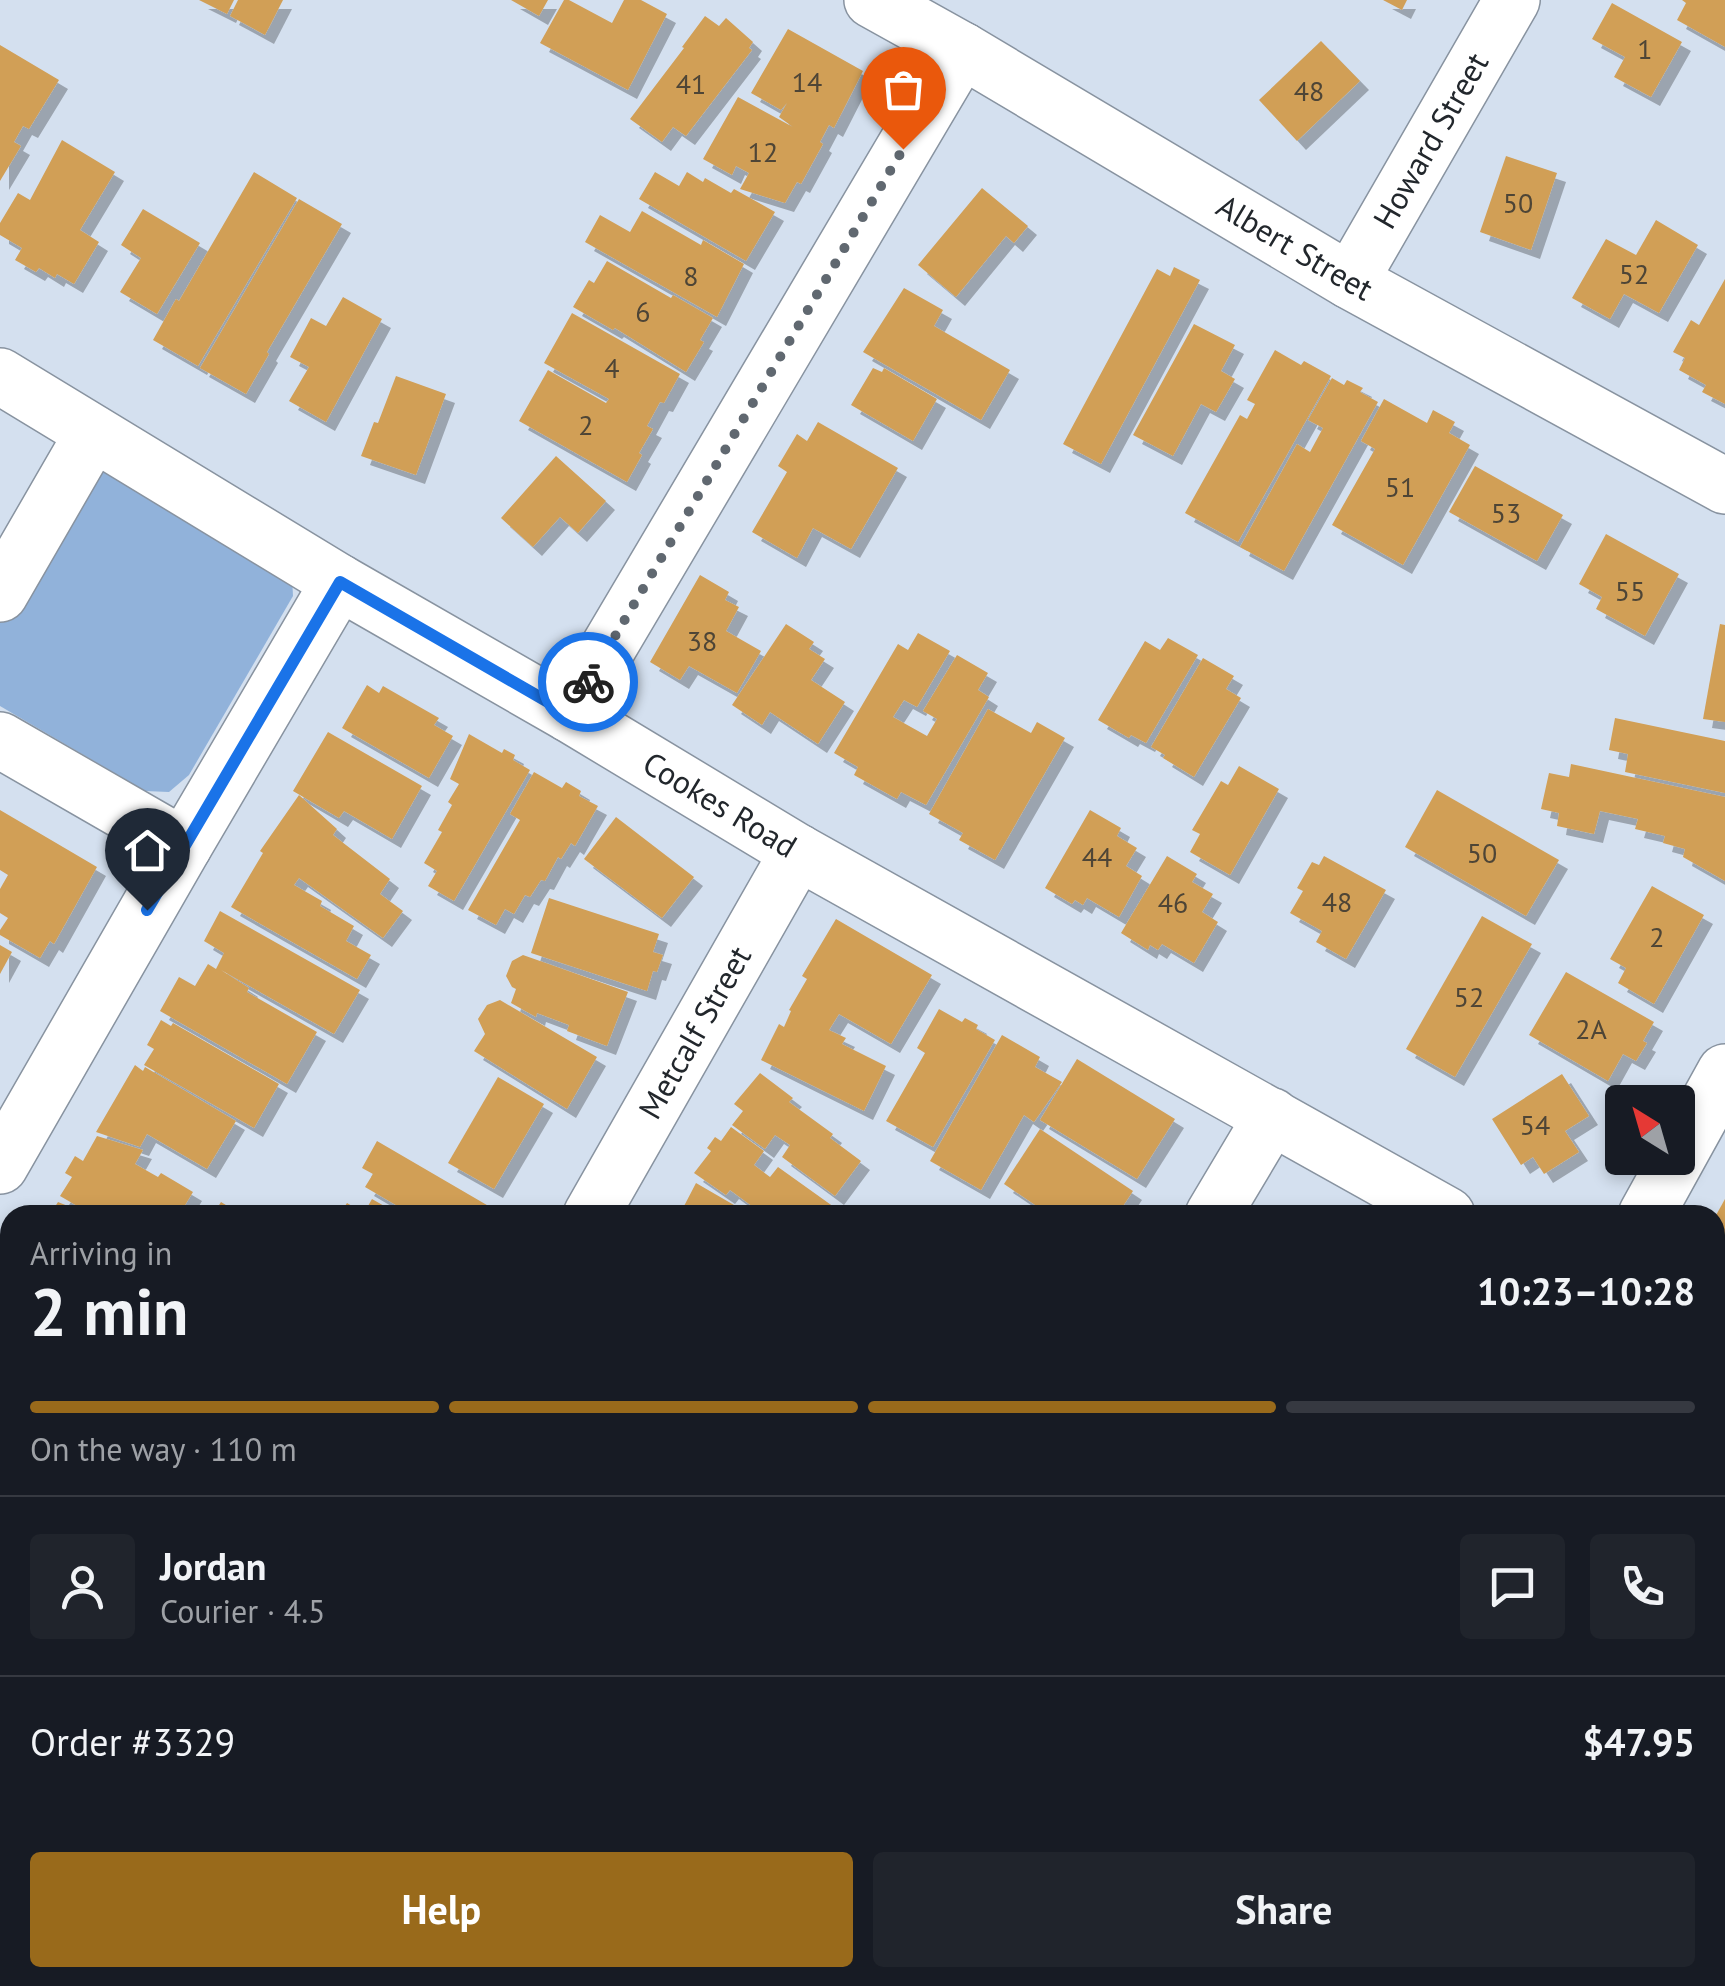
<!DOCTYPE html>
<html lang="en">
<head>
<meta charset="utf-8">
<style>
  :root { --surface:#171b24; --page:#20242c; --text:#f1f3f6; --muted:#9ea1a6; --line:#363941; --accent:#996a1b }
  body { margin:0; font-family:"PT Sans",sans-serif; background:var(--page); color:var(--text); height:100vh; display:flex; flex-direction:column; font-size:38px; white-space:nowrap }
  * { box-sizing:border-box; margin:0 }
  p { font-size:32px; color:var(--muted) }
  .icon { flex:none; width:55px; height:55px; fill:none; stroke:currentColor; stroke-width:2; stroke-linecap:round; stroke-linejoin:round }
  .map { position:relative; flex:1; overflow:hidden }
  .details { position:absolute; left:0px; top:1205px; width:1725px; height:782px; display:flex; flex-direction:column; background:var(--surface); border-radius:30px 30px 0 0; box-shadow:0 5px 15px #0003 }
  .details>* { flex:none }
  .needle { width:65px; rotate:323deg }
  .tools { position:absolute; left:1605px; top:1085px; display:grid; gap:20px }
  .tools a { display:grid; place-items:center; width:90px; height:90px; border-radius:10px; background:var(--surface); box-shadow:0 5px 15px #0003; font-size:50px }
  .pin { position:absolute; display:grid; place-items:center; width:85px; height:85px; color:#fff; margin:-102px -42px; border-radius:50% 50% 50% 0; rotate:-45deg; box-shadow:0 0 10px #0007 }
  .pin .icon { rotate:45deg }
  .courier { position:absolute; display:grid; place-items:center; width:100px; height:100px; margin:-50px; border:8px solid #1a73e8; border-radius:50%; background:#fff; color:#222; box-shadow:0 2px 12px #0007 }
  .head em { font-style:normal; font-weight:700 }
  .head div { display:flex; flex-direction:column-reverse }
  .head { display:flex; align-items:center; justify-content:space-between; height:170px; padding:0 30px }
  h1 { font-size:65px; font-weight:700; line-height:75px }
  .bar { display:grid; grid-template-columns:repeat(4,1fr); gap:15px 10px; align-content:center; height:120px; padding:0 30px }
  .bar i { height:12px; border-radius:8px; background:var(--line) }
  .bar .active { background:var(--accent) }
  .bar p { grid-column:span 4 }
  .line { display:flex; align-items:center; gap:25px; padding:0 30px; border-top:2px solid var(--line) }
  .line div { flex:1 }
  .round { display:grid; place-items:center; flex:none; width:105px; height:105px; border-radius:10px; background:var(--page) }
  .primary-button { display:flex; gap:20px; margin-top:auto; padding:20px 30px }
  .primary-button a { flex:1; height:115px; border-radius:10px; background:var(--accent); color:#fff; font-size:40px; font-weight:700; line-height:115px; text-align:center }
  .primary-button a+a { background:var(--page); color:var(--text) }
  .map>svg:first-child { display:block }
  .green { fill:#91b2da }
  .building { fill:#d19f56; filter:url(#shadow) }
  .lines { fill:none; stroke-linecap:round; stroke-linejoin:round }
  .minor-casing { stroke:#8893a0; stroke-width:58 }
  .minor { stroke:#fff; stroke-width:55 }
  .done { stroke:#606870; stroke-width:10; stroke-dasharray:0 18 }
  .route { stroke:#1a73e8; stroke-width:12 }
  .labels { text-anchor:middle; stroke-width:10; stroke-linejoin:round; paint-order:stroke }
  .number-label { font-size:28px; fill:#4e4536 }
  .street-label { font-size:32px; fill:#22272c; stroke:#fff }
</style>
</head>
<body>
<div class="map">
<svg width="1725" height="1986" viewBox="0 0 1725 1986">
  <defs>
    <filter id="shadow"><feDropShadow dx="9" dy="9" stdDeviation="0" flood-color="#0004"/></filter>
  </defs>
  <rect width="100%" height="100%" fill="#d4e0ef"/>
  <polygon class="green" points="101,463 292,577 293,596 189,775 169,792 145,791 0,706 0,613"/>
  <g class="building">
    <polygon points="199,0 234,0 227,14"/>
    <polygon points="238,0 283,0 265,35 230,16"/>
    <polygon points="511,0 548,0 539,16"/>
    <polygon points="564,0 569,0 612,23 624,0 641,0 667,14 628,90 540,43"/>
    <polygon points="1383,0 1407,0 1402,10"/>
    <polygon points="1682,0 1725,0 1725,47 1677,20 1686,3"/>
    <polygon points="1612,3 1682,42 1651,97 1614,77 1625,57 1592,39"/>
    <polygon points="705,16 719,26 726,18 753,42 749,48 752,50 686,136 673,127 662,142 630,119 684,48 682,47"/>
    <polygon points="788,29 863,71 834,128 829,125 820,142 823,144 801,184 797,182 785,203 740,189 749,173 736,166 732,175 703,159 738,97 793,127 779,117 787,103 781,110 751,93"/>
    <polygon points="1321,41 1360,81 1297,141 1259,100"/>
    <polygon points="0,45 59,80 29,129 23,126 14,142 21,146 0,181"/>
    <polygon points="62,140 115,172 80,230 99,242 74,284 57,274 55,278 39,268 36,272 15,260 22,248 0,235 0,223 18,193 30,200"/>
    <polygon points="1506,156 1557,173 1531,250 1480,232"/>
    <polygon points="254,172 297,198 198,366 153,340 176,299 179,301"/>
    <polygon points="655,172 679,186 687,172 703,182 705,178 731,193 734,189 775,212 746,261 639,199"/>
    <polygon points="982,188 1028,226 1014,243 1006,236 956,297 918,265"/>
    <polygon points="299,199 342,224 267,352 269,354 246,394 200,368"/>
    <polygon points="143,209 200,243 157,314 120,292 141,258 121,245"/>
    <polygon points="642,211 701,245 703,240 744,264 717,317 585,242 600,215 630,232"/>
    <polygon points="1656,220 1698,245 1659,313 1624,294 1610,319 1572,298 1606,239 1636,255"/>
    <polygon points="607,261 671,298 673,295 713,318 700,340 704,342 686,372 615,328 613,330 573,307 589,280 594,283"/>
    <polygon points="1174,267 1200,280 1101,464 1063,444 1157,269 1170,276"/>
    <polygon points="1725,279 1725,404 1702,392 1706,385 1679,370 1685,358 1673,352 1691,320 1699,325"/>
    <polygon points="904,288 943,310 934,326 1010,370 981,420 863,352"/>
    <polygon points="343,297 382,319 326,422 289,401 309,367 290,357 311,318 326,326"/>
    <polygon points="572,313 680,374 664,403 660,402 647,426 653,429 639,453 642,455 627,482 519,421 548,370 606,403 609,399 544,363"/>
    <polygon points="1194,324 1235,345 1221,371 1235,379 1216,412 1201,404 1173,456 1133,435"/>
    <polygon points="1275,350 1301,365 1304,361 1331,376 1238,542 1185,513 1240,415 1247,419 1255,404 1247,400"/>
    <polygon points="873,368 882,372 884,368 937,399 913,441 851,405"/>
    <polygon points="396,376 446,394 416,475 361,456 374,422 378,423"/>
    <polygon points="1332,378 1344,385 1347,380 1363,388 1360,392 1378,402 1284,571 1240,547 1297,444 1310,452 1323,428 1308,420"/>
    <polygon points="1384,399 1427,423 1433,410 1455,422 1449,433 1470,445 1403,565 1332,525 1375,449 1361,441"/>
    <polygon points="818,422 898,468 851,549 813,528 797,558 752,532 787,472 778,466 797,434 807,441"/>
    <polygon points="556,456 606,501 578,533 560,517 533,547 501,518"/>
    <polygon points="1475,466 1563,515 1537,561 1449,512"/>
    <polygon points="1606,534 1679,574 1645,636 1596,609 1602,597 1579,584"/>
    <polygon points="700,575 729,592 725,600 739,607 726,631 761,651 737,693 689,666 680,680 650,662"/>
    <polygon points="786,624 814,642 809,649 825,659 811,680 845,702 818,744 770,712 762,725 732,705"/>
    <polygon points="1720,624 1725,625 1725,722 1703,719"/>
    <polygon points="918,633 950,651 917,707 904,700 893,717 927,736 937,719 923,711 957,655 988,673 978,690 989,697 926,805 901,792 897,799 854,775 858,767 834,753 898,644 908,650"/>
    <polygon points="1168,638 1198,655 1146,743 1131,735 1129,738 1098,720 1145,641 1160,650"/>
    <polygon points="1203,658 1234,676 1226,689 1241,698 1194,777 1163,758 1165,755 1151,747"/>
    <polygon points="367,685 379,693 383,686 439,718 434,725 453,736 429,778 342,728"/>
    <polygon points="988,709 1031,733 1037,722 1065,738 995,860 959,840 963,833 929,814"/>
    <polygon points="1615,718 1725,741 1725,793 1625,772 1628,754 1609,750"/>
    <polygon points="328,732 422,786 392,839 344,811 339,818 293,791"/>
    <polygon points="469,734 502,753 504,749 515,755 513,760 530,770 454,901 428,886 437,871 424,863 442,832 438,830 452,805 448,802 459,784 450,779"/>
    <polygon points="1571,764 1725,797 1725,881 1683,857 1685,849 1663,843 1665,836 1635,829 1638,819 1600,811 1594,834 1557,826 1559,813 1541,809 1549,773 1569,777"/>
    <polygon points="1239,766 1279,789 1230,875 1190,852 1200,834 1192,830 1221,781 1228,785"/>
    <polygon points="534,772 562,788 566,782 581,791 579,796 598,806 575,846 571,843 561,859 558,857 545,881 541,880 530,897 525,895 514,914 505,909 496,925 468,910 520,820 510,814"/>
    <polygon points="1437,790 1559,860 1526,916 1405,847"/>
    <polygon points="299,795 337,829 333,835 390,879 380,894 403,911 383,938 299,878 294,885 322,901 320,906 354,926 346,941 371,955 357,979 231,907 263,853 260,851"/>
    <polygon points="0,810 97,867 54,944 50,941 40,958 0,935 0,930 8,918 0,913 0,889 8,875 0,870"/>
    <polygon points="1090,810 1121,828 1117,836 1137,848 1126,866 1142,876 1119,917 1087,898 1083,905 1075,900 1072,904 1045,888"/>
    <polygon points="616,817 694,877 662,918 584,859"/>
    <polygon points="1167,856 1197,874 1192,882 1213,894 1202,912 1218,922 1194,963 1162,944 1158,950 1150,945 1148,950 1121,933"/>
    <polygon points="1324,856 1386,890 1346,959 1316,942 1322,931 1290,913 1303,891 1297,888 1312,862 1319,865"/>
    <polygon points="1652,886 1704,915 1654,1004 1618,983 1626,968 1610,959"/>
    <polygon points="549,898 659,934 653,952 663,955 657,972 653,971 647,991 531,953"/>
    <polygon points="220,911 360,990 334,1034 221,970 249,988 247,992 317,1032 287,1084 160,1011 179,977 195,986 208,964 216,969 224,953 204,941"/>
    <polygon points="1482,916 1532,944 1455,1077 1406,1049"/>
    <polygon points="836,919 932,975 891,1044 839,1014 829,1030 846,1038 842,1044 886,1066 864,1111 761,1060 779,1024 784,1027 791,1011 789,1010 807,979 802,976"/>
    <polygon points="0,945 12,952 0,974"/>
    <polygon points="523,955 628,992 607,1046 567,1031 569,1025 537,1013 536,1017 511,1003 516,989 512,987 506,976 512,961"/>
    <polygon points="1566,972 1654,1022 1643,1041 1647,1043 1636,1061 1623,1054 1608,1081 1529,1035"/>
    <polygon points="500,1000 597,1057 567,1109 474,1051 485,1034 478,1019 487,1005"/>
    <polygon points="939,1009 962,1022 965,1018 978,1025 976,1029 995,1040 933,1147 886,1121 925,1053 917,1048"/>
    <polygon points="161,1020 171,1026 173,1023 279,1084 254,1128 144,1065 154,1049 147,1045"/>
    <polygon points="1002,1035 1040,1057 1035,1067 1062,1082 1034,1122 1024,1115 981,1190 930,1161"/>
    <polygon points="1077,1059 1175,1119 1137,1179 1040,1120"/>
    <polygon points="135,1065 143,1071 145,1067 236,1121 207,1169 147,1134 140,1147 96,1132"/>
    <polygon points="760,1073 793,1098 789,1102 833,1134 830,1138 861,1161 835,1196 782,1157 790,1145 775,1135 765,1149 732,1125 743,1111 734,1104"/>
    <polygon points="1562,1074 1589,1116 1565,1131 1579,1152 1544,1174 1533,1157 1521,1165 1492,1119"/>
    <polygon points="498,1077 544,1104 494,1189 448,1163"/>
    <polygon points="731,1127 764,1151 754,1165 770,1177 778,1167 834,1207 828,1215 764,1215 730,1190 726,1195 694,1173 711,1151 707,1148 715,1137 721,1141"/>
    <polygon points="1040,1129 1133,1191 1117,1215 1050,1215 1004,1184"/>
    <polygon points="97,1136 143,1150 135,1164 158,1177 161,1173 193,1192 179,1215 103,1215 94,1210 91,1214 60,1196 72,1177 65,1173 75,1156 83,1161"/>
    <polygon points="377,1141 504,1215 413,1215 365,1187 373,1174 362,1168"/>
    <polygon points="696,1183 734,1205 732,1209 743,1215 675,1215 680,1206 683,1208"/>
    <polygon points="372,1199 400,1215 339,1215 347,1203 364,1213"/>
    <polygon points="1725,1199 1725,1272 1715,1266 1715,1217"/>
    <polygon points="58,1202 90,1215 50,1215"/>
    <polygon points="221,1202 242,1215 213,1215"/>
    <polygon points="0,1424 10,1429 10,1581 0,1599 0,1494 3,1488 0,1486"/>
    <polygon points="1715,1748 1725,1753 1715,1770"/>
    <polygon points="10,1775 10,1831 0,1824 0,1791"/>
    <polygon points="100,1978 195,1978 210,1986 100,1986 96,1984"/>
    <polygon points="358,1978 375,1980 376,1978 390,1986 352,1986"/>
    <polygon points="390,1978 512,1978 527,1986 404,1986"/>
    <polygon points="719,1978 724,1981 726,1978 779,1978 775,1986 714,1986"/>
    <polygon points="866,1978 919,1978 916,1986 863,1986"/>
    <polygon points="995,1978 1091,1978 1098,1982 1096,1986 990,1986"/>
    <polygon points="1525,1978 1582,1978 1577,1986 1520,1986"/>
  </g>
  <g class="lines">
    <defs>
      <g id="minor">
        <path id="s1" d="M872,0l90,50 388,231 375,205"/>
        <path id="s2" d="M1350,281l162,-281"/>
        <path id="s3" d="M0,376l339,206 230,132 229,138 649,363"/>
        <polyline points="0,594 93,433"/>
        <polyline points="569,714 962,50"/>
        <polyline points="0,740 184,846"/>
        <polyline points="0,1166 184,846 339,582"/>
        <path id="s4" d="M591,1215l207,-363"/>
        <polyline points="1213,1215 1272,1116"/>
        <polyline points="1646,1215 1725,1072"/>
        <polyline points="0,1327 10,1333"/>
        <polyline points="1715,1372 1725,1379"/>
        <polyline points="1715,1450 1725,1433"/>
        <polyline points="1224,1978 1238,1986"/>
        <polyline points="39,1986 44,1978"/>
        <polyline points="631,1986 636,1978"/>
        <polyline points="1352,1986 1360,1978"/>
      </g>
    </defs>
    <use href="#minor" class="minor-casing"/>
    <use href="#minor" class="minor"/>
  </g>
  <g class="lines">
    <polyline class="done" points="588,682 903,149"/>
    <polyline class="route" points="147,910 340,582 569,714 588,682"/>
  </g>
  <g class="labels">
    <g class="number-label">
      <text x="1645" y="59">1</text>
      <text x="807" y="92">14</text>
      <text x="691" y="94">41</text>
      <text x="1309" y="101">48</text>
      <text x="763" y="162">12</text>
      <text x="1518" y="213">50</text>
      <text x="1634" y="284">52</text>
      <text x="691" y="286">8</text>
      <text x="643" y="322">6</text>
      <text x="612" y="378">4</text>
      <text x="586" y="435">2</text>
      <text x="1400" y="497">51</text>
      <text x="1506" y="523">53</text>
      <text x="1630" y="601">55</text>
      <text x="702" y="651">38</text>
      <text x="1482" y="863">50</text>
      <text x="1097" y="867">44</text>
      <text x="1337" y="912">48</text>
      <text x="1173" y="913">46</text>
      <text x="1657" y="947">2</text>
      <text x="1469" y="1007">52</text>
      <text x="1591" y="1039">2A</text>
      <text x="1535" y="1135">54</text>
    </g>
    <g class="street-label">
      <text dy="11" stroke="none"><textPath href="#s2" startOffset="162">Howard Street</textPath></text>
      <text dy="11" stroke="none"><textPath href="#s1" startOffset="490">Albert Street</textPath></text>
      <text dy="11" stroke="none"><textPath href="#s3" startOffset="838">Cookes Road</textPath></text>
      <text dy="11" stroke="none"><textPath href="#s4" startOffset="210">Metcalf Street</textPath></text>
    </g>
  </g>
</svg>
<div class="tools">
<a><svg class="needle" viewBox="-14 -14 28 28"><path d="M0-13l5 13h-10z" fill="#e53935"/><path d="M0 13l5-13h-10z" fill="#9ea1a6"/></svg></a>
</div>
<div class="pin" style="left:903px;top:149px;background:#ea580c"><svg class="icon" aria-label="bag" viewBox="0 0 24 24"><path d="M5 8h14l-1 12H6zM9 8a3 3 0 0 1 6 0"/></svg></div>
<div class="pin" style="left:147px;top:910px;background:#1f2937"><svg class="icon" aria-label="home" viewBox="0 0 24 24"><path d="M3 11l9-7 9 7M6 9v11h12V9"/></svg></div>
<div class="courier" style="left:588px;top:682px"><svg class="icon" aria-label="bike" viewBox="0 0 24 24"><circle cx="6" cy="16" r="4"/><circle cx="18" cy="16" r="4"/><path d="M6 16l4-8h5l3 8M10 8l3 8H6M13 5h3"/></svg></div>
<section class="details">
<div class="head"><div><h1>2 min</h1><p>Arriving in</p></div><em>10:23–10:28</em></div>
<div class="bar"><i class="active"></i><i class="active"></i><i class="active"></i><i></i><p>On the way · 110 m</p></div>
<div class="line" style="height:180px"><a class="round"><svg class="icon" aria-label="person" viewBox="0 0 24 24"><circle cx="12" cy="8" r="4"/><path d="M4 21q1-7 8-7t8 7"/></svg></a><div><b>Jordan</b><p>Courier · 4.5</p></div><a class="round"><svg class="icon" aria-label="chat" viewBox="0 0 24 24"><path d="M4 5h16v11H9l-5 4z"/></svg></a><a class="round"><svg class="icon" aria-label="phone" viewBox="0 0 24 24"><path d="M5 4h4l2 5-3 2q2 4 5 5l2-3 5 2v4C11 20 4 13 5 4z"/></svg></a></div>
<div class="line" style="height:130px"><div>Order #3329</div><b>$47.95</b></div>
<div class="primary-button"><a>Help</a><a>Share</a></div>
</section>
</div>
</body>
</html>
